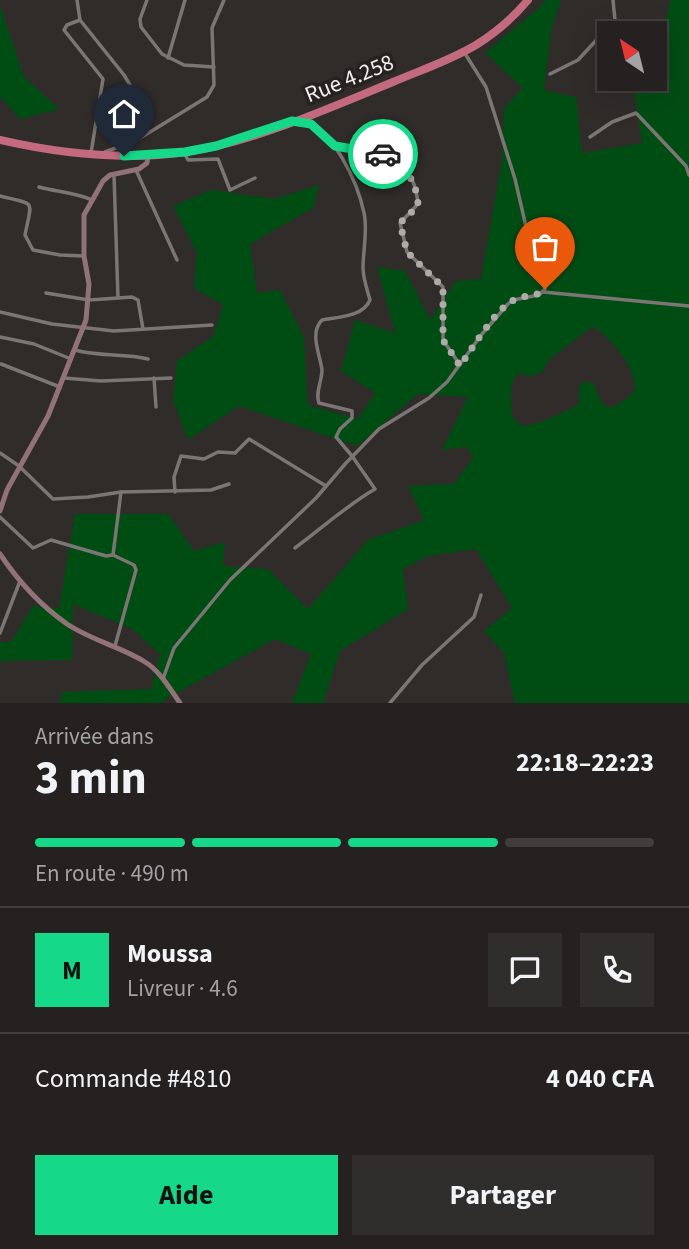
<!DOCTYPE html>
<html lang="fr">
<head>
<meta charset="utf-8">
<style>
  :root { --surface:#242120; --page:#302e2d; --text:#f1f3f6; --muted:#a3a3a5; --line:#413e3e; --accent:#15d989 }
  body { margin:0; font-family:"Source Sans 3",sans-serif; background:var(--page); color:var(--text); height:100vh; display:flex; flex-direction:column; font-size:26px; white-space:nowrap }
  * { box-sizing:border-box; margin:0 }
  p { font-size:23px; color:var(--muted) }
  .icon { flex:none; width:38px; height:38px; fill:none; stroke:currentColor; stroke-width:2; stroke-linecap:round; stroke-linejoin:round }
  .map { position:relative; height:703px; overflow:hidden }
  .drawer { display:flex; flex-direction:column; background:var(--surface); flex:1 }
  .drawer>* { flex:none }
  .needle { width:46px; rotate:325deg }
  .tools { position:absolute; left:597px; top:21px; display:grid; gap:14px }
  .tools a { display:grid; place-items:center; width:70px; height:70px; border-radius:0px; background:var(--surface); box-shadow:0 7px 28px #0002,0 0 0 2px var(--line); font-size:35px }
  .pin { position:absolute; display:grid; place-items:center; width:60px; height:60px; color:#fff; margin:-72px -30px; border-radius:50% 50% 50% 0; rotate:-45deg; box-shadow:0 0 7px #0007 }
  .pin .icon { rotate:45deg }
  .courier { position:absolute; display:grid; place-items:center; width:70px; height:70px; margin:-35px; border:5px solid #15d989; border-radius:50%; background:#fff; color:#222; box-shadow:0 2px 9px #0007 }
  .summary em { font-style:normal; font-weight:700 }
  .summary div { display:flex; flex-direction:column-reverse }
  .summary { display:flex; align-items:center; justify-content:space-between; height:119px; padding:0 35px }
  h1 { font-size:46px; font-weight:700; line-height:52px }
  .bar { display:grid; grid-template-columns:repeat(4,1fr); gap:10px 7px; align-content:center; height:84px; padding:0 35px }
  .bar i { height:9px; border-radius:5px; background:var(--line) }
  .bar .on { background:var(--accent) }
  .bar p { grid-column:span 4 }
  .line { display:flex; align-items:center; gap:18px; padding:0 35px; border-top:2px solid var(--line) }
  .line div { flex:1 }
  .round { display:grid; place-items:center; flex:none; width:74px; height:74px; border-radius:0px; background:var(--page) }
  .cta { display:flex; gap:14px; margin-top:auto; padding:14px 35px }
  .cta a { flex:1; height:80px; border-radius:0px; background:var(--accent); color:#111; font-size:28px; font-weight:700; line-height:80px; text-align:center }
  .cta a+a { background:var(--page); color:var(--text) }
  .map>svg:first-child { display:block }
  .green { fill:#004d14; fill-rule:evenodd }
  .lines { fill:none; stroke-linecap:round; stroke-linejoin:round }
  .street { stroke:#7b7674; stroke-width:3.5 }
  .secondary { stroke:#917277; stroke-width:5 }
  .highway { stroke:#c36a7e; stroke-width:8 }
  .done { stroke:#aeaba9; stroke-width:7; stroke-dasharray:0 12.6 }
  .route { stroke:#15d989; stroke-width:9 }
  .labels { text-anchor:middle; stroke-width:7; stroke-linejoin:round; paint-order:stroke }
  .street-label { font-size:23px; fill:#f2efee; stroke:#262220 }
</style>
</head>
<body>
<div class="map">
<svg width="689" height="703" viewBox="0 0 689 703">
  <rect width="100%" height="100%" fill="#302c2a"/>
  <g class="green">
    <path d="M544,0h17l-9,27 -8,63 32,7 6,56 60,-10 -10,-64h22v-46h-23l36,-16 3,-17h19v703h-174l-11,-50 -20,-22 28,-23 -36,-59 -48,7 -25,13 5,40 -68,42 -17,52h-31l19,-49 -36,-15 -111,61v3h-105l4,-11 88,-3 9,-35 -28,-25 -59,-25 -1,56 -69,1 -3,2v-21h11l22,-36 26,2 16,-94h93l26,37 31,-9 -2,24 45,3 40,40 60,-69 56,-20 -16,-34 46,-2 19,-26 -6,-11 -25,3 26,-53 -50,-3 -61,52 -118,-40 -51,34 -15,-40 4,-39 36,-25 10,-31 -29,-17 3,-35 -24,-47 39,-16 62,9 45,-14 -6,23 -63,36 7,49 23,-3 24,47 4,68 50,14 17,-26 -34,-22 14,-51 40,13 -18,-66 28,4 25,49 26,-39 25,-2 21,-119 2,-52 19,-20 -38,-35 56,-47zM592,327c15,5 51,49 41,65 -4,7 -15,11 -22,16l-9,-5 -8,-19 -9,-3 -6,5v18c-13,7 -44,24 -59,21l-8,-9c0,-15 -5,-33 7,-43l10,3 12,-3 10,-15z"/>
    <polygon points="0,5 24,77 59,109 20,119 0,97"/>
  </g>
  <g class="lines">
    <g class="street">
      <polyline points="77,0 80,20 124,75 133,90 140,110 145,135"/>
      <polyline points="147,0 140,19 141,27 162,54 184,65 214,67"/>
      <polyline points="80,20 67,25 64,30 103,79 91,153"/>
      <polyline points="168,58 185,0"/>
      <polyline points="550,74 578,60 615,20 613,0"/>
      <polyline points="590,137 612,122 636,113 686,166 689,175"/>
      <path d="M335,146c42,6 78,5 83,58l-18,19 7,29 36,35v53l17,25"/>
      <polyline points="105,152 137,140 207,97 214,85 212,28 224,0"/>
      <polyline points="185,154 188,160 218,159 230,190 255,178"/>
      <polyline points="136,170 177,260"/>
      <polyline points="114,175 118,298"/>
      <path d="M39,187c18,5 35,5 53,13"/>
      <path d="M0,196c37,9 32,3 25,39l8,15 27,5 24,1"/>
      <polyline points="543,292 689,306"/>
      <polyline points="46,293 89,300 132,297 138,300 143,329"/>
      <polyline points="0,312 52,324 114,331 212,325"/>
      <polyline points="0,337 34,344 71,359"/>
      <path d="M75,350c24,7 49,3 73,9"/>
      <polyline points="1,364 60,387"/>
      <polyline points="64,378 101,381 171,378"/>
      <polyline points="154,378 156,407"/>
      <polyline points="0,453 19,466 53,499 88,497 121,492"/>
      <polyline points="175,492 174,477 181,456 204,459 218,452 235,453 249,439 326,486"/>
      <polyline points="0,517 33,548 51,540 106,556 113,555"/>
      <path d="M295,548c27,-20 51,-42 80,-59l-23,-33 -16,-19 4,-8 12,-11v-7l-33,-8c-4,-10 3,-22 3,-33 -2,-16 -13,-37 0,-50 16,-3 41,-3 48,-20 -3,-11 -7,-22 -7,-32 0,-18 5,-38 1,-55 -6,-29 -31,-87 -63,-91"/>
      <polyline points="0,633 20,581"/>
      <polyline points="115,646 136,570 134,565 113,555 121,492 211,490 229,484"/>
      <polyline points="163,679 174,648 230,580 316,498 346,463 379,429 429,398 447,382 482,334 508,304 513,300 539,295 545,289 538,267 534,261 515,179 486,87 464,52"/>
      <polyline points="390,703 422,665 474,617 481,595"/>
    </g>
    <g class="secondary">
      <polyline points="0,511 7,490 48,416 86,320 89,284 84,256 84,215 103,181 110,175 139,169 147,163 148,156"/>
      <path d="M0,554c18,27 40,51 67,70 24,16 54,23 78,38 15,9 25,27 35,41"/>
    </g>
    <path class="highway" d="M0,140c61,14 123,21 186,12 68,-10 143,-44 207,-70 28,-12 56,-21 83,-37 19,-12 37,-27 52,-45"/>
  </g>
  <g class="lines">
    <path class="done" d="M383,154c21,7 35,30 35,52l-18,17 7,29 36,35v53l17,26c12,-17 36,-58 54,-66 11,-6 23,-2 31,-11"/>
    <polyline class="route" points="124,156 185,152 216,146 292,121 311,124 335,146 383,154"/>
  </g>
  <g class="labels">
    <g class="street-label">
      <text transform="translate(349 78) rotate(-22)" y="8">Rue 4.258</text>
    </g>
  </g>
</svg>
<div class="tools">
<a><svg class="needle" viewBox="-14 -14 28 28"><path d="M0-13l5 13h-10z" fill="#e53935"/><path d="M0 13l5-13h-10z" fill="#a3a3a5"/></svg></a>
</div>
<div class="pin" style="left:545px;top:289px;background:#ea580c"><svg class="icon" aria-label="bag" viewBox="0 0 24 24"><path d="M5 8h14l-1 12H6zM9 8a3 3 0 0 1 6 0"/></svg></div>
<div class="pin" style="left:124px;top:156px;background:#1f2937"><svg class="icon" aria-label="home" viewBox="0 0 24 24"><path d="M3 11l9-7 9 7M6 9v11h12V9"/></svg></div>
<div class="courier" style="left:383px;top:154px"><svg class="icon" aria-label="car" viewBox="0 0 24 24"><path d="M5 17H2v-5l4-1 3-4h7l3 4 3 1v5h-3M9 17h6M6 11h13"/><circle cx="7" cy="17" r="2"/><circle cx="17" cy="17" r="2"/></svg></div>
</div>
<section class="drawer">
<div class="summary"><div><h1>3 min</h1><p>Arrivée dans</p></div><em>22:18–22:23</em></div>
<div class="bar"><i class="on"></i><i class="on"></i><i class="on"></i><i></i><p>En route · 490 m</p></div>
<div class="line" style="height:126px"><b class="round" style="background:var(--accent);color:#111">M</b><div><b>Moussa</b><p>Livreur · 4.6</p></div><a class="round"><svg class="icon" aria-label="chat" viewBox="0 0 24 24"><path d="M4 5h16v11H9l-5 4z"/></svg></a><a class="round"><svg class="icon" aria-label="phone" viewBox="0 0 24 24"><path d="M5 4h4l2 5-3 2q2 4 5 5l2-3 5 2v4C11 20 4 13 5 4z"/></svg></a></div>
<div class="line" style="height:91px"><div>Commande #4810</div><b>4 040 CFA</b></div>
<div class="cta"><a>Aide</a><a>Partager</a></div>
</section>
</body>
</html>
